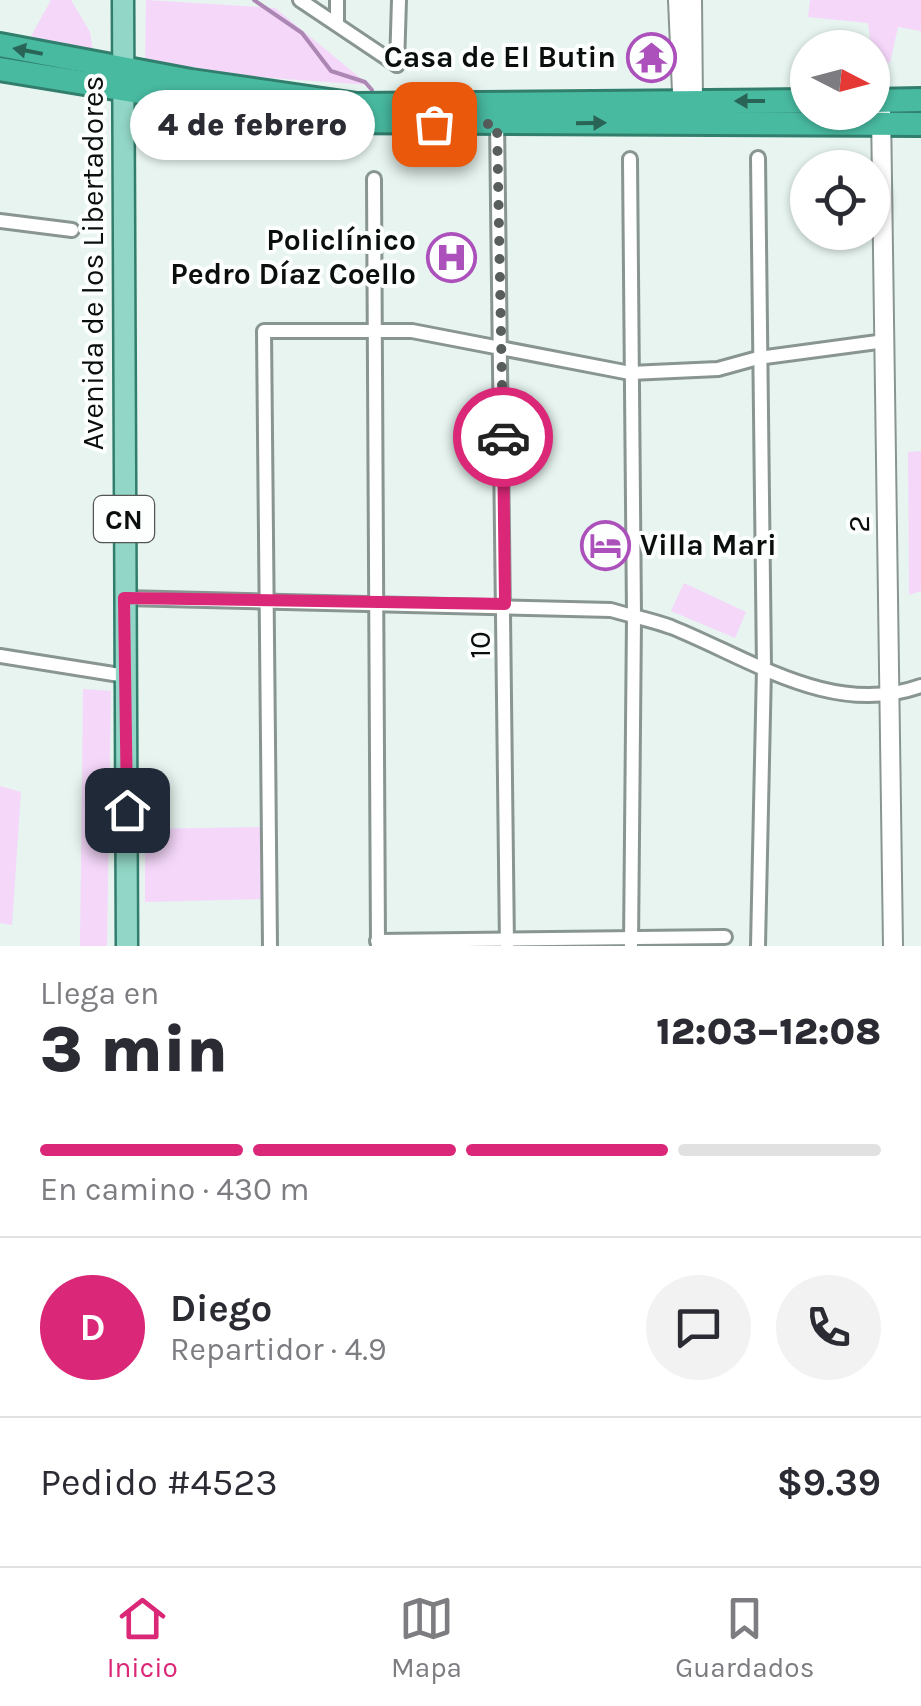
<!DOCTYPE html>
<html lang="es">
<head>
<meta charset="utf-8">
<style>
  :root { --surface:#fff; --page:#f2f2f3; --text:#2b2b33; --muted:#7c7c81; --line:#e1e1e2; --accent:#db2777 }
  body { margin:0; font-family:Karla,sans-serif; background:var(--page); color:var(--text); height:100vh; display:flex; flex-direction:column; font-size:38px; white-space:nowrap }
  * { box-sizing:border-box; margin:0 }
  p { font-size:32px; color:var(--muted) }
  .icon { flex:none; width:55px; height:55px; fill:none; stroke:currentColor; stroke-width:2; stroke-linecap:round; stroke-linejoin:round }
  .map { position:relative; height:946px; overflow:hidden }
  .details { display:flex; flex-direction:column; background:var(--surface); flex:1 }
  .details>* { flex:none }
  .needle { width:65px; rotate:96deg }
  .tools { position:absolute; left:790px; top:30px; display:grid; gap:20px }
  .tools a { display:grid; place-items:center; width:100px; height:100px; border-radius:50%; background:var(--surface); box-shadow:0 2px 8px #0004; font-size:50px }
  .pin { position:absolute; display:grid; place-items:center; width:85px; height:85px; color:#fff; margin:-42px; border-radius:20px; box-shadow:0 5px 15px #0006 }
  .courier { position:absolute; display:grid; place-items:center; width:100px; height:100px; margin:-50px; border:8px solid #db2777; border-radius:50%; background:#fff; color:#222; box-shadow:0 2px 12px #0007 }
  .bubble { position:absolute; height:70px; border-radius:35px; background:var(--surface); box-shadow:0 2px 8px #0004; font-size:32px; font-weight:800; line-height:70px; text-align:center }
  .overview em { font-style:normal; font-weight:800 }
  .overview div { display:flex; flex-direction:column-reverse }
  .overview { display:flex; align-items:center; justify-content:space-between; height:170px; padding:0 40px }
  h1 { font-size:65px; font-weight:800; line-height:75px }
  .bar { display:grid; grid-template-columns:repeat(4,1fr); gap:15px 10px; align-content:center; height:120px; padding:0 40px }
  .bar i { height:12px; border-radius:8px; background:var(--line) }
  .bar .current { background:var(--accent) }
  .bar p { grid-column:span 4 }
  .line { display:flex; align-items:center; gap:25px; padding:0 40px; border-top:2px solid var(--line) }
  .line div { flex:1 }
  .round { display:grid; place-items:center; flex:none; width:105px; height:105px; border-radius:52px; background:var(--page) }
  .menu { display:flex; justify-content:space-around; align-items:center; height:140px; border-top:2px solid var(--line); background:var(--surface); font-size:28px; color:var(--muted) }
  .menu a { display:grid; justify-items:center; gap:5px }
  .menu .current { color:var(--accent) }
  .map>svg:first-child { display:block }
  .green { fill:#f5d7fa }
  .lines { fill:none; stroke-linecap:round; stroke-linejoin:round }
  .stream { stroke:#ac87b4; stroke-width:4 }
  .street-casing { stroke:#899591; stroke-width:18 }
  .secondary-casing { stroke:#899591; stroke-width:22 }
  .primary-casing { stroke:#327e6d; stroke-width:25 }
  .highway-casing { stroke:#327e6d; stroke-width:28 }
  .street { stroke:#fff; stroke-width:12 }
  .secondary { stroke:#fff; stroke-width:18 }
  .primary { stroke:#91d6c6; stroke-width:20 }
  .highway { stroke:#48baa0; stroke-width:22 }
  .oneway { fill:#296456 }
  .done { stroke:#575e5c; stroke-width:10; stroke-dasharray:0 18 }
  .route { stroke:#db2777; stroke-width:12 }
  .labels { text-anchor:middle; stroke-width:8; stroke-linejoin:round; paint-order:stroke }
  .shield { fill:#fcfffe; stroke:#535655; stroke-width:2.5 }
  .shield-label { font-size:28px; font-weight:bold; fill:#0a0e0d }
  .poi-label { font-size:30px; font-weight:bold; fill:#0a0e0d; stroke:#fcfffe; text-anchor:end }
  .street-label { font-size:30px; fill:#0a0e0d; stroke:#fcfffe }
</style>
</head>
<body>
<div class="map">
<svg width="921" height="946" viewBox="0 0 921 946">
  <rect width="100%" height="100%" fill="#e7f4f0"/>
  <g class="green">
    <polygon points="51,0 71,0 90,32 93,52 29,40"/>
    <polygon points="146,0 275,8 369,85 230,75 145,63"/>
    <polygon points="810,0 921,0 921,31 898,27 890,63 873,60 868,23 808,17"/>
    <polygon points="921,451 921,591 909,595 908,452"/>
    <polygon points="684,583 746,612 735,638 671,611"/>
    <polygon points="83,689 111,691 107,946 80,946"/>
    <polygon points="0,786 21,792 12,925 0,923"/>
    <polygon points="262,827 262,899 145,902 145,829"/>
  </g>
  <g class="lines">
    <polyline class="stream" points="254,0 302,33 331,71 365,82 372,90"/>
    <defs>
      <g id="street">
        <polyline points="300,0 397,65"/>
        <polyline points="337,0 337,23"/>
        <polyline points="397,65 399,0"/>
        <polyline points="497,119 507,946"/>
        <polyline points="758,158 764,668 758,946"/>
        <polyline points="630,159 634,617 631,946"/>
        <polyline points="374,179 378,946"/>
        <polyline points="0,221 72,230"/>
        <path d="M124,598l487,12c20,6 41,10 60,17 80,32 162,91 250,59"/>
        <polyline points="0,656 126,676"/>
        <polyline points="377,941 725,937"/>
        <polyline points="270,946 264,331 412,331 630,373 718,369 758,358 885,341"/>
      </g>
      <g id="secondary">
        <polyline points="678,0 683,114"/>
        <polyline points="881,111 893,946"/>
        <polyline points="688,114 693,101 692,0"/>
      </g>
      <polyline id="primary" points="123,0 127,946"/>
      <g id="highway">
        <polyline points="0,45 191,81 357,105 808,101"/>
        <polyline points="0,69 316,121 921,124"/>
        <polyline points="872,101 921,100"/>
      </g>
    </defs>
    <use href="#street" class="street-casing"/>
    <use href="#secondary" class="secondary-casing"/>
    <use href="#primary" class="primary-casing"/>
    <use href="#highway" class="highway-casing"/>
    <use href="#street" class="street"/>
    <use href="#secondary" class="secondary"/>
    <use href="#primary" class="primary"/>
    <use href="#highway" class="highway"/>
  </g>
  <defs><path id="oneway-solid" d="M-6-.8H1V-3.2L6.5 0L1 3.2V.8H-6Z" transform="scale(2.5)"/></defs>
  <g class="oneway">
    <use href="#oneway-solid" transform="translate(28 51) rotate(-169)"/>
    <use href="#oneway-solid" transform="translate(750 101) rotate(180)"/>
    <use href="#oneway-solid" transform="translate(591 123) rotate(-1)"/>
  </g>
  <g class="lines">
    <polyline class="done" points="434,124 497,124 503,437"/>
    <polyline class="route" points="127,810 124,598 505,604 503,437"/>
  </g>
  <defs>
    <symbol id="temple-ring" viewBox="-11 -11 22 22"><circle r="9.5" fill="#fcfffe" stroke="#ac50bb" stroke-width="1.5"/><path d="M0-6L5-2H3V0L6.5 2.5H4V6H1.5V3h-3V6H-4V2.5H-6.5L-3 0V-2H-5Z" fill="#ac50bb"/></symbol>
    <symbol id="hospital-ring" viewBox="-11 -11 22 22"><circle r="9.5" fill="#fcfffe" stroke="#ac50bb" stroke-width="1.5"/><path d="M-5-5h3v3.5h4V-5h3V5h-3V1.5h-4V5h-3Z" fill="#ac50bb"/></symbol>
    <symbol id="hotel-ring" viewBox="-11 -11 22 22"><circle r="9.5" fill="#fcfffe" stroke="#ac50bb" stroke-width="1.5"/><path d="M-6-4.5h1.5V1H6V5H4.5V3h-9V5H-6ZM-4 0a1.8 1.8 0 1 1 3.6 0ZM.5 0V-2.5h3Q6-2.5 6 0Z" fill="#ac50bb"/></symbol>
  </defs>
  <g fill-rule="evenodd">
    <use href="#temple-ring" x="624" y="30" width="55" height="55"/>
    <use href="#hospital-ring" x="424" y="230" width="55" height="55"/>
    <use href="#hotel-ring" x="578" y="518" width="55" height="55"/>
  </g>
  <g class="labels">
    <rect class="shield" x="94" y="496" width="60" height="46" rx="8"/>
    <g class="shield-label">
      <text x="124" y="529">CN</text>
    </g>
    <g class="poi-label">
      <text x="616" y="67">Casa de El Butin</text>
      <text x="416" y="250">Policlínico<tspan x="416" dy="34">Pedro Díaz Coello</tspan></text>
      <text x="640" y="555" text-anchor="start">Villa Mari</text>
    </g>
    <g class="street-label">
      <text transform="translate(93 263) rotate(-90)" y="10">Avenida de los Libertadores</text>
      <text transform="translate(859 524) rotate(-91)" y="10">2</text>
      <text transform="translate(480 645) rotate(-90)" y="10">10</text>
    </g>
  </g>
</svg>
<div class="tools">
<a><svg class="needle" viewBox="-14 -14 28 28"><path d="M0-13l5 13h-10z" fill="#e53935"/><path d="M0 13l5-13h-10z" fill="#7c7c81"/></svg></a>
<a><svg class="icon" aria-label="locate" viewBox="0 0 24 24"><circle cx="12" cy="12" r="6"/><path d="M12 2v4M12 18v4M2 12h4M18 12h4"/></svg></a>
</div>
<div class="pin" style="left:434px;top:124px;background:#ea580c"><svg class="icon" aria-label="bag" viewBox="0 0 24 24"><path d="M5 8h14l-1 12H6zM9 8a3 3 0 0 1 6 0"/></svg></div>
<div class="pin" style="left:127px;top:810px;background:#1f2937"><svg class="icon" aria-label="home" viewBox="0 0 24 24"><path d="M3 11l9-7 9 7M6 9v11h12V9"/></svg></div>
<div class="courier" style="left:503px;top:437px"><svg class="icon" aria-label="car" viewBox="0 0 24 24"><path d="M5 17H2v-5l4-1 3-4h7l3 4 3 1v5h-3M9 17h6M6 11h13"/><circle cx="7" cy="17" r="2"/><circle cx="17" cy="17" r="2"/></svg></div>
<div class="bubble" style="left:130px;top:90px;width:245px">4 de febrero</div>
</div>
<section class="details">
<div class="overview"><div><h1>3 min</h1><p>Llega en</p></div><em>12:03–12:08</em></div>
<div class="bar"><i class="current"></i><i class="current"></i><i class="current"></i><i></i><p>En camino · 430 m</p></div>
<div class="line" style="height:180px"><b class="round" style="background:var(--accent);color:#fff">D</b><div><b>Diego</b><p>Repartidor · 4.9</p></div><a class="round"><svg class="icon" aria-label="chat" viewBox="0 0 24 24"><path d="M4 5h16v11H9l-5 4z"/></svg></a><a class="round"><svg class="icon" aria-label="phone" viewBox="0 0 24 24"><path d="M5 4h4l2 5-3 2q2 4 5 5l2-3 5 2v4C11 20 4 13 5 4z"/></svg></a></div>
<div class="line" style="height:130px"><div>Pedido #4523</div><b>$9.39</b></div>
</section>
<nav class="menu">
<a class="current"><svg class="icon" aria-label="home" viewBox="0 0 24 24"><path d="M3 11l9-7 9 7M6 9v11h12V9"/></svg>Inicio</a>
<a><svg class="icon" aria-label="map" viewBox="0 0 24 24"><path d="M3 6l6-2 6 2 6-2v14l-6 2-6-2-6 2zM9 4v14M15 6v14"/></svg>Mapa</a>
<a><svg class="icon" aria-label="saved" viewBox="0 0 24 24"><path d="M7 4h10v16l-5-4-5 4z"/></svg>Guardados</a>
</nav>
</body>
</html>
